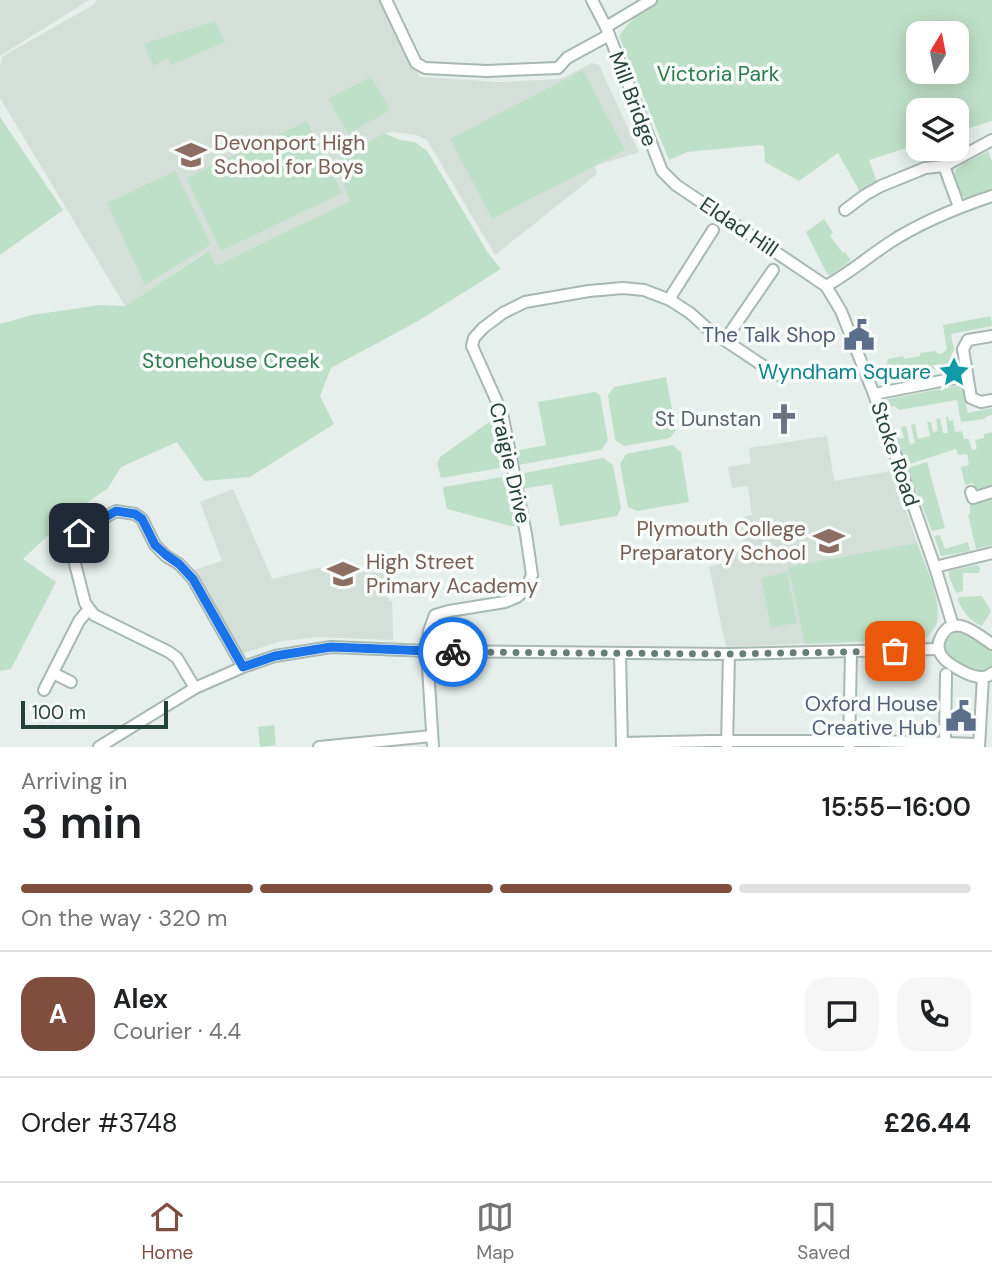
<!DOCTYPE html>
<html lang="en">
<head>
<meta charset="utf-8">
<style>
  :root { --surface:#fff; --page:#f6f6f6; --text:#202124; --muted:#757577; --line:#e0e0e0; --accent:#7f4e3f }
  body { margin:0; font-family:"DM Sans",sans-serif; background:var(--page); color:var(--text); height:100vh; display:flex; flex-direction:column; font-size:26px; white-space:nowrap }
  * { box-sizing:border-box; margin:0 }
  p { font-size:23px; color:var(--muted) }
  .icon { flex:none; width:38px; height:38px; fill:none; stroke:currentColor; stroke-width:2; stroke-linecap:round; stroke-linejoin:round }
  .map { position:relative; height:747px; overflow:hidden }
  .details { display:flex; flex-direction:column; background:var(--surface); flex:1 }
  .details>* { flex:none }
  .needle { width:46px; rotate:10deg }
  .tools { position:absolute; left:906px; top:21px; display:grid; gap:14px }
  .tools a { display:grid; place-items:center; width:63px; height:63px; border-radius:14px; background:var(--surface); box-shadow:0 4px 18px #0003; font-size:35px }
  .scale { position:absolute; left:21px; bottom:18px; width:147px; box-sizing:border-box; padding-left:7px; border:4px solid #24423a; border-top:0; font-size:19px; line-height:24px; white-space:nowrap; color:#24423a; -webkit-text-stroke:5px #f7fbf9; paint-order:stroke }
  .pin { position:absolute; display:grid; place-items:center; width:60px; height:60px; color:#fff; margin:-30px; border-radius:14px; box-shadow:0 4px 10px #0006 }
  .courier { position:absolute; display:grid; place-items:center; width:70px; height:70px; margin:-35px; border:5px solid #1a73e8; border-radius:50%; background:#fff; color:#222; box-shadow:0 2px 9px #0007 }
  .overview em { font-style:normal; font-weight:600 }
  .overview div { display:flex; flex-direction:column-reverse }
  .overview { display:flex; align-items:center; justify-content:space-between; height:119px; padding:0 21px }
  h1 { font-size:46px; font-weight:600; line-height:52px }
  .bar { display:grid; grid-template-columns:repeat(4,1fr); gap:10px 7px; align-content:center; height:84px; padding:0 21px }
  .bar i { height:9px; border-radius:5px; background:var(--line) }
  .bar .current { background:var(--accent) }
  .bar p { grid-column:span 4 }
  .line { display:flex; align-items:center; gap:18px; padding:0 21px; border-top:2px solid var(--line) }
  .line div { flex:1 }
  .round { display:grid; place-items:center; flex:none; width:74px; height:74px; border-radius:21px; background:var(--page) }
  .tab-bar { display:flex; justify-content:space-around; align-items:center; height:98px; border-top:2px solid var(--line); background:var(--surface); font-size:19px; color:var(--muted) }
  .tab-bar a { display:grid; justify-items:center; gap:4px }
  .tab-bar .current { color:var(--accent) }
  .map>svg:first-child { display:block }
  .built { fill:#d4dfda }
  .green { fill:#bfe0c8; fill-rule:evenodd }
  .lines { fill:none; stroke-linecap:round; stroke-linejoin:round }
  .minor-casing { stroke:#a8b8b2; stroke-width:14 }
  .minor { stroke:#fff; stroke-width:10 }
  .done { stroke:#687f78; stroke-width:7; stroke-dasharray:0 12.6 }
  .route { stroke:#1a73e8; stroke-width:9 }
  .labels { text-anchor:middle; stroke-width:7; stroke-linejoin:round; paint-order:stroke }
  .park-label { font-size:21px; fill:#2d7a4b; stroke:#f7fbf9 }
  .street-label { font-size:21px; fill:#24423a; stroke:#f7fbf9 }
  .education-label { font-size:21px; fill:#785e54; stroke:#f7fbf9; text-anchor:start }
  .service-label { font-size:21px; fill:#4e5e75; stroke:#f7fbf9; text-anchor:end }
  .culture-label { font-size:21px; fill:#0d838f; stroke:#f7fbf9; text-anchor:end }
  .worship-label { font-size:21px; fill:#5b616d; stroke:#f7fbf9; text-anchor:end }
</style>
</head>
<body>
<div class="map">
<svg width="992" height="747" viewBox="0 0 992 747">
  <rect width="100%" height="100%" fill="#e6efeb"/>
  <g class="built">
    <polygon points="0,0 89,0 0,56"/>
    <polygon points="96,0 381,0 420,77 500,82 560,79 592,63 599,65 639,152 595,166 597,174 495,255 427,140 416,135 393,132 384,133 334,163 351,201 216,267 207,251 125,306 0,98 0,65 3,56 95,4"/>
    <polygon points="827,436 834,481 892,471 935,593 938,608 938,621 935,628 929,636 921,639 726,647 709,567 723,563 735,555 743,546 743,538 739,518 752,515 748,486 732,488 728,467 751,463 749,448"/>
    <polygon points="233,489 272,579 334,564 389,570 389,601 392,601 393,640 316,637 278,642 244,653 239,652 194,570 222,561 200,502"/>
  </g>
  <g class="green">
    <path d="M656,0h336v121l-35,11v-22h-38v34l-50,16 8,22 -17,10 -22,-39 -39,28 -34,-19 -1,-16 -4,-1 -73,7 -18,8 -50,-124 8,-11zM919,33h38v39h-38z"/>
    <polygon points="215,21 225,42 171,65 168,58 153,66 144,44"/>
    <polygon points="583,70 625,150 492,219 450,139"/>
    <polygon points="371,77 390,110 348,134 328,99"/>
    <polygon points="0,117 63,210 0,255"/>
    <polygon points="307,121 342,193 221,251 186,178"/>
    <polygon points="384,133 400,140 415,142 428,152 488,253 501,269 418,321 331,368 320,396 334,424 250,477 204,481 177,442 121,467 108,488 72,513 23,559 56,582 11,669 0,671 0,324 32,315 100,305 125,306 208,251 216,266 350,201 334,163"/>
    <path d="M988,151l4,10v28l-27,9c-7,-6 -10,-18 -10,-27 8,-10 23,-13 33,-20z"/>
    <polygon points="175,171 211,244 145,285 107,203"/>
    <polygon points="824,219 833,233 830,236 843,253 845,252 851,260 831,275 827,274 806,232"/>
    <polygon points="991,316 992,326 951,334 956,361 952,366 877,379 875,378 871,366 874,368 886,366 888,359 903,356 904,359 920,356 920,353 935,351 939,354 943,353 947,349 943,325"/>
    <polygon points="666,377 676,430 670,438 624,446 615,440 608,395 614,387"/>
    <polygon points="962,385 968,413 992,408 992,415 985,417 985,419 961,422 957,400 899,410 895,406 890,407 887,410 883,400"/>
    <polygon points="595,392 600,395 608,440 601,450 518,465 515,451 546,445 538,402"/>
    <polygon points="948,416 949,421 953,420 955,432 962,431 964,439 969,439 972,450 977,449 975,440 984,438 984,434 992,432 992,488 975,494 973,483 965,485 961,467 969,465 967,454 958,455 956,449 906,465 894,437 898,436 899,439 904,438 901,427 906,426 910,444 915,443 911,425 915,424 918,439 930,436 927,422 931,422 933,432 938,431 936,419 940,418 943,433 948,433 946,417"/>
    <polygon points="495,419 499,421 505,459 505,463 500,468 441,478 437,463 440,457 492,420"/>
    <polygon points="672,445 681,452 689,502 637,511 628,507 620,464 626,454"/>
    <polygon points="603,458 613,465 621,508 617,516 560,526 552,484 522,489 519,474"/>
    <polygon points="927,462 945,528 932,531 907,468"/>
    <polygon points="502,477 510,481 517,526 511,526 447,509 443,490 444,487"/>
    <polygon points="992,495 992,545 976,549 968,515 970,514 970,503"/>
    <polygon points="940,535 945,549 968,542 970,551 941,556 934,536"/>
    <path d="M917,543c9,26 39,80 4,96l-116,5 -17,-77z"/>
    <polygon points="978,565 980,568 979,573 963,573 963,591 956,593 949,577 949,571"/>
    <polygon points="787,572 797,623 771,628 761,578"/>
    <path d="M982,596l9,15 -9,15c-12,-5 -18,-13 -24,-25l1,-4z"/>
    <path d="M954,633c13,-2 26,10 36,16l2,3v14c-3,4 -4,6 -9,7 -10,2 -58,-23 -29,-40z"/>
    <polygon points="274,725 276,745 260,747 258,727"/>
  </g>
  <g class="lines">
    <defs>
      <g id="minor">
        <polyline points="386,0 416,63 425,68 487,71 558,68 567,58 609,35"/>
        <polyline points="592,0 606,27 662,171 676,185 826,286 841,311 874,394 935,567 953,626"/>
        <polyline points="606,27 651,0"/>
        <polyline points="944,166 959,207"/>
        <polyline points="845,210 865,195 881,186 925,168 944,166 992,140"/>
        <path d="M826,286c22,-12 42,-29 63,-43 32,-21 67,-35 103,-47"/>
        <polyline points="670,300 673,293 713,230"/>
        <polyline points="992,336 968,340 963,349 971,398 981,402 992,400"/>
        <polyline points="725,340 773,270"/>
        <polyline points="874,394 967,376"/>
        <polyline points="971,492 973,498 992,492"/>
        <polyline points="935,567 992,553"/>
        <path d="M992,644c-15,-10 -39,-32 -51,-7 -3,5 -3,11 -1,16 4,10 31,25 42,24 5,0 6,-1 10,-4"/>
        <polyline points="620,653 622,747"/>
        <polyline points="53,673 71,682"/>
        <polyline points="195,688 177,658 169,652 94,615 85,603 71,548 72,541 79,533 116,511 135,514 142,519 155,545 166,556 179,564 193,579 243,667"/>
        <polyline points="44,690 79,621 88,610"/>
        <polyline points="945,742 946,674"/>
        <polyline points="622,743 710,741 876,741 979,744"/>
        <polyline points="727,746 729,654"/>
        <polyline points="99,747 195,688 243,667 275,656 331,647 427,651 729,654 938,649"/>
        <polyline points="319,747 432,736"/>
        <polyline points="433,747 427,651 429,631 435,615 449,611 505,602 517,597 525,590 532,575 526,534 502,413 472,346 474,338 483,328 503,313 525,302 589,291 623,288 644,290 670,300 690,313 708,329 777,375"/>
        <polyline points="849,747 851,652"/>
        <polyline points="979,747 983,677"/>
      </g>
    </defs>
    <use href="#minor" class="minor-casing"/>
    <use href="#minor" class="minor"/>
  </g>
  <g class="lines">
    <polyline class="done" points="453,652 729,654 895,651"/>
    <polyline class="route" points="79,533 116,511 135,514 142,519 155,545 166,555 179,564 193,579 243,667 275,656 331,647 453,652"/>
  </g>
  <defs>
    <symbol id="school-bare" viewBox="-9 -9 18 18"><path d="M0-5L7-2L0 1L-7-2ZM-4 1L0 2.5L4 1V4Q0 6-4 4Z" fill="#8d6e63" stroke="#f7fbf9" stroke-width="2.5" paint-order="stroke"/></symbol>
    <symbol id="civic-bare" viewBox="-9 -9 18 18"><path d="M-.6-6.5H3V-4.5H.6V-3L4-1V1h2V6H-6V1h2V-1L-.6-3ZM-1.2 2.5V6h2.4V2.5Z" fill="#5c6f8a" stroke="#f7fbf9" stroke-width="2.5" paint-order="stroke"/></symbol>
    <symbol id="sight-bare" viewBox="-9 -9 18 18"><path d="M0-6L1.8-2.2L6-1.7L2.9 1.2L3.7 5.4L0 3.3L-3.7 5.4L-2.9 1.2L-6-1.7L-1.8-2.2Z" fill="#0f9aa8" stroke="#f7fbf9" stroke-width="2.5" paint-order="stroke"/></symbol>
    <symbol id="church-bare" viewBox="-9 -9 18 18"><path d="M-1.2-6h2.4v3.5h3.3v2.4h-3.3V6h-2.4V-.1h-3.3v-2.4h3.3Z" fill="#6b7280" stroke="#f7fbf9" stroke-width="2.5" paint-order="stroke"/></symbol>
  </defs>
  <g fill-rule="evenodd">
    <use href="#school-bare" x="169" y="133" width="44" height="44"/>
    <use href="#civic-bare" x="837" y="313" width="44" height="44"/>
    <use href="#sight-bare" x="932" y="350" width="44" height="44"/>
    <use href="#church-bare" x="762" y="397" width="44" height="44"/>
    <use href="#school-bare" x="807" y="519" width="44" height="44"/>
    <use href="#school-bare" x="321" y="552" width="44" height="44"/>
    <use href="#civic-bare" x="939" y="694" width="44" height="44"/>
  </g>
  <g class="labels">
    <g class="park-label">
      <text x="718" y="81">Victoria Park</text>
      <text x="231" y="368">Stonehouse Creek</text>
    </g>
    <g class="street-label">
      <text transform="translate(633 99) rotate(69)" y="7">Mill Bridge</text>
      <text transform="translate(739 227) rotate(34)" y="7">Eldad Hill</text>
      <text transform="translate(895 454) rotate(71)" y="7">Stoke Road</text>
      <text transform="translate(510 463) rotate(77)" y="7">Craigie Drive</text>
    </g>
    <g class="education-label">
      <text x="214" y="150">Devonport High<tspan x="214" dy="24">School for Boys</tspan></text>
      <text x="806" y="536" text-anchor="end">Plymouth College<tspan x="806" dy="24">Preparatory School</tspan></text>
      <text x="366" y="569">High Street<tspan x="366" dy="24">Primary Academy</tspan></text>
    </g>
    <g class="service-label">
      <text x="836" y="342">The Talk Shop</text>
      <text x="938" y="711">Oxford House<tspan x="938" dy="24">Creative Hub</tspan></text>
    </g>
    <g class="culture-label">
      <text x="931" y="379">Wyndham Square</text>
    </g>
    <g class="worship-label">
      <text x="761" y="426">St Dunstan</text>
    </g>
  </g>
</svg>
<div class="tools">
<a><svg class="needle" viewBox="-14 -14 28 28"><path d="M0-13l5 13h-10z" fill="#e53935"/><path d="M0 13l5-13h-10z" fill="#757577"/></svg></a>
<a><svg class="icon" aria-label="layers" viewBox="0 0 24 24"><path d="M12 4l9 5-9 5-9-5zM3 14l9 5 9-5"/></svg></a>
</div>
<div class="scale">100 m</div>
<div class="pin" style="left:895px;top:651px;background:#ea580c"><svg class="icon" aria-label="bag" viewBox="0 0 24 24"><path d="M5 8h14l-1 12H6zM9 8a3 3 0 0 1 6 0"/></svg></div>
<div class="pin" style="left:79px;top:533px;background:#1f2937"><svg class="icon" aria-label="home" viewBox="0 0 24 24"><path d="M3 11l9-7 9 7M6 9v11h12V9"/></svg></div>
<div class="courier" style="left:453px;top:652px"><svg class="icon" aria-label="bike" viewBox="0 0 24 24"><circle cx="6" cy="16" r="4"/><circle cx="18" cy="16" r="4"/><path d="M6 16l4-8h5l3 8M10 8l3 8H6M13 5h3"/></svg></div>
</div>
<section class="details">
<div class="overview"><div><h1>3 min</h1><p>Arriving in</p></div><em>15:55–16:00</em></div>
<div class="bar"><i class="current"></i><i class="current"></i><i class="current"></i><i></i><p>On the way · 320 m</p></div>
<div class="line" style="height:126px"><b class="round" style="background:var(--accent);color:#fff">A</b><div><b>Alex</b><p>Courier · 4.4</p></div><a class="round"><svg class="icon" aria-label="chat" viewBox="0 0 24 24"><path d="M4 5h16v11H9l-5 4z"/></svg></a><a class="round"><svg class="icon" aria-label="phone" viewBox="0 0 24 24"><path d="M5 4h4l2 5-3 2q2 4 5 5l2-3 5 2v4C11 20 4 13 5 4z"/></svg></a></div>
<div class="line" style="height:91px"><div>Order #3748</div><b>£26.44</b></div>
</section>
<nav class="tab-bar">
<a class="current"><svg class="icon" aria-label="home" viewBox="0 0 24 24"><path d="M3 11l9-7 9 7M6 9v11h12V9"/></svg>Home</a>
<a><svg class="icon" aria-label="map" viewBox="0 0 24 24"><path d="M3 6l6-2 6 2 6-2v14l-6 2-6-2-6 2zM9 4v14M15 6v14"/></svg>Map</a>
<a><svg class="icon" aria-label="saved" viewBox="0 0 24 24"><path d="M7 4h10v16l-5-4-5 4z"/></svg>Saved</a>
</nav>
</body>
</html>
